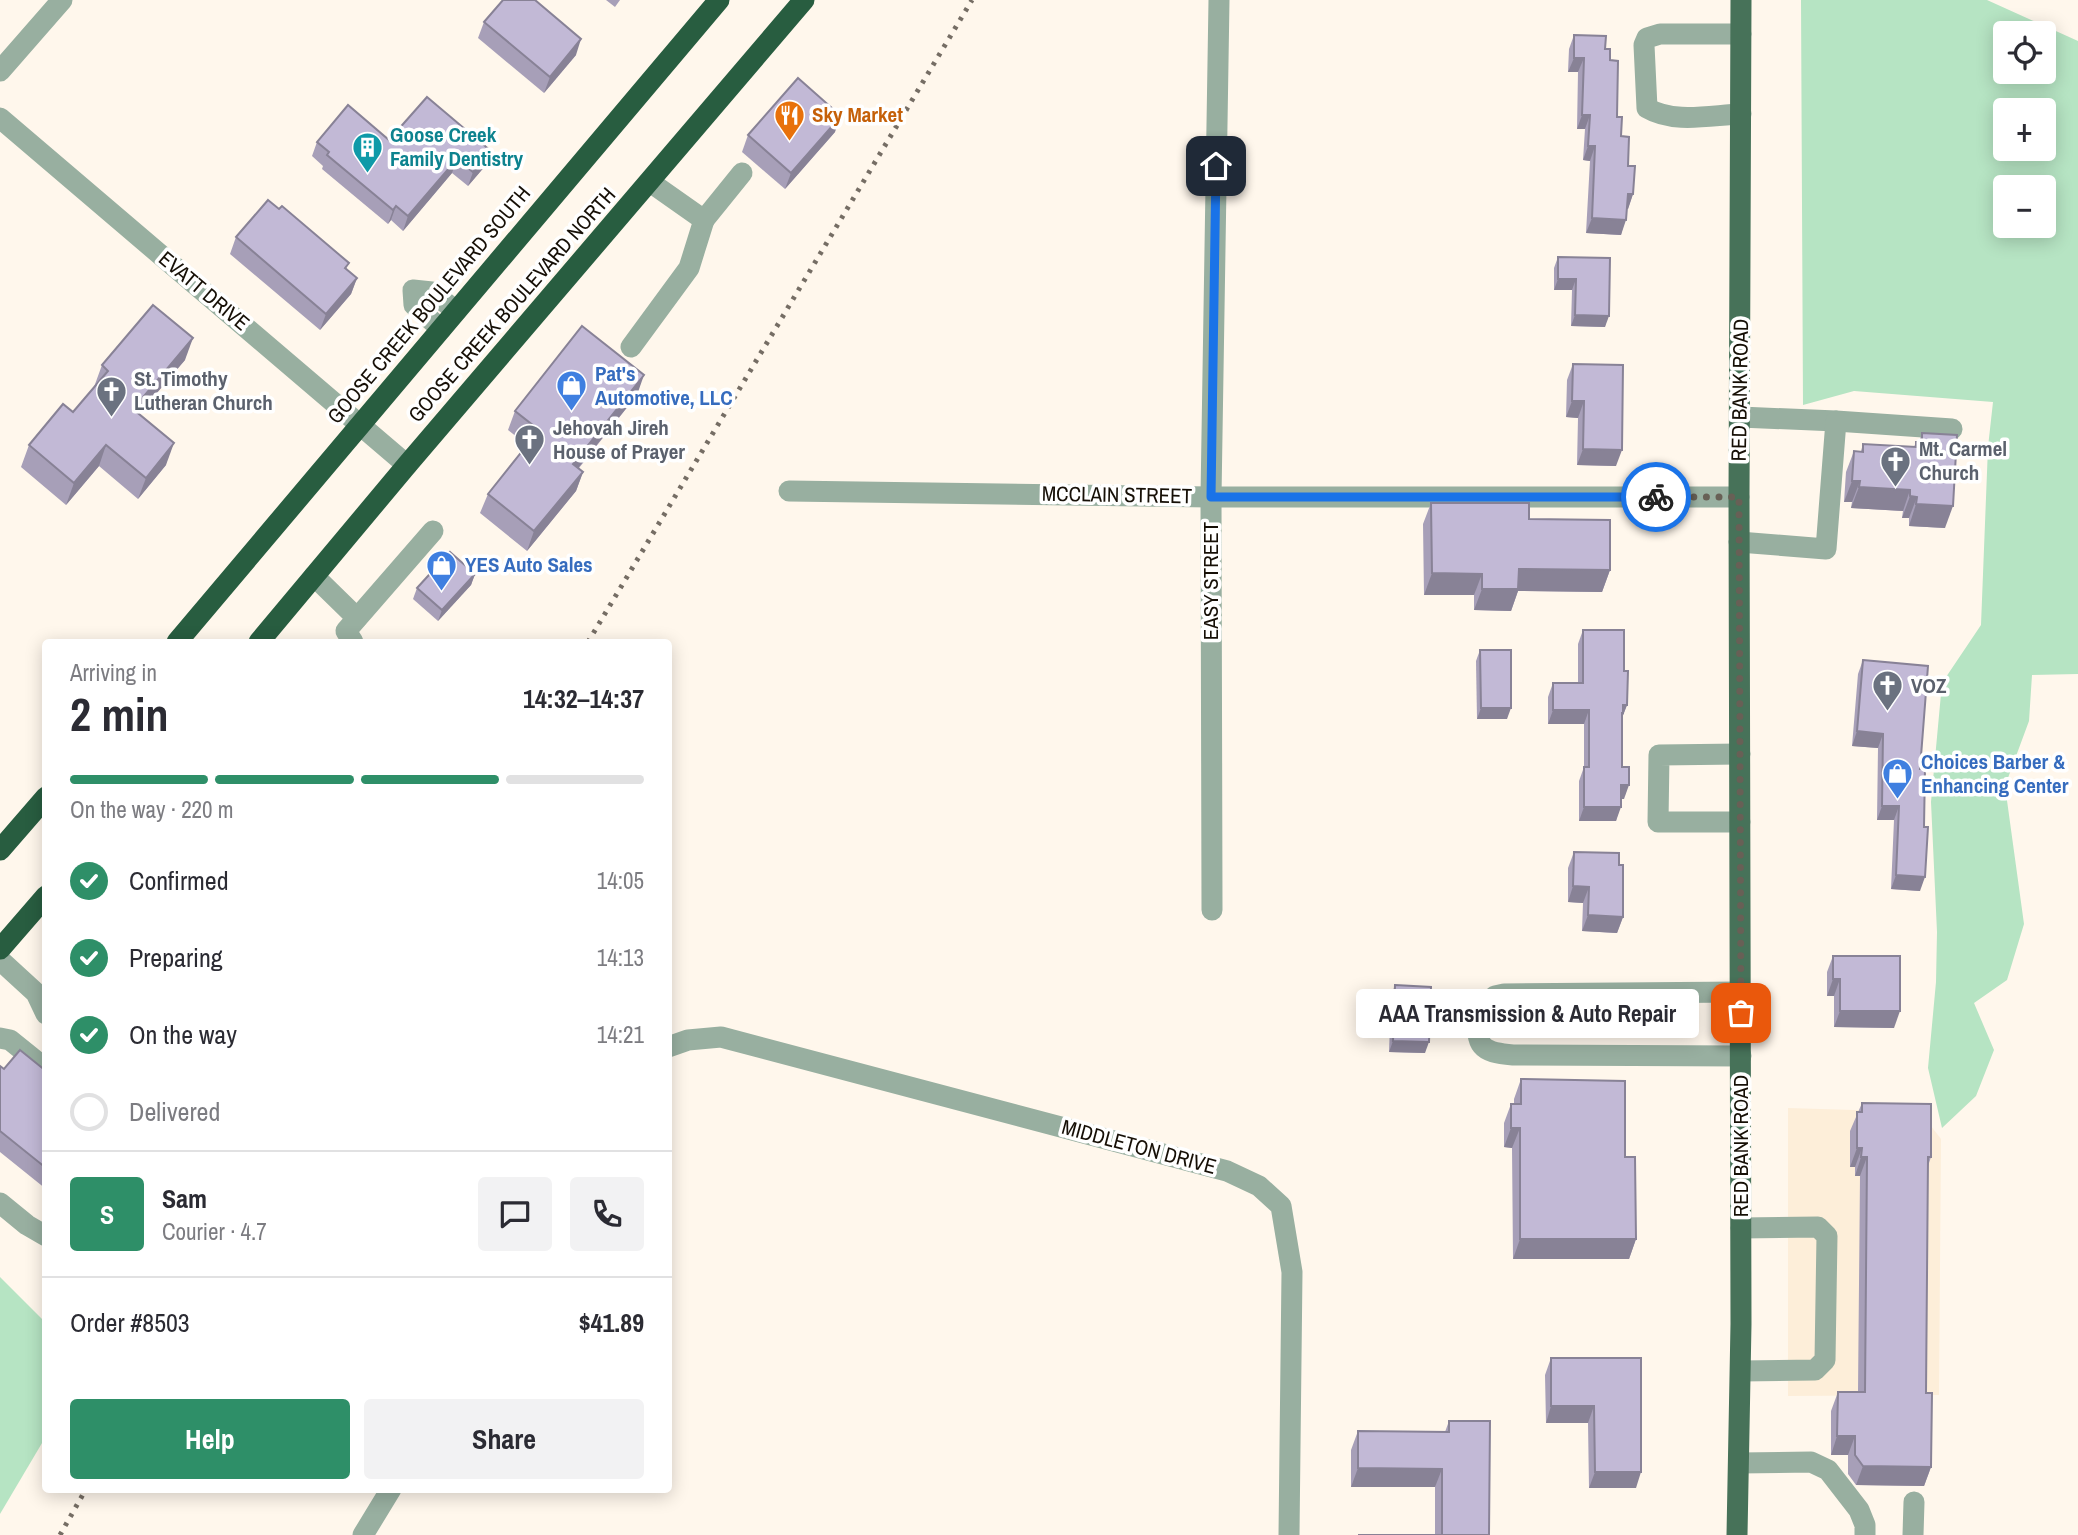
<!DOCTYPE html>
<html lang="en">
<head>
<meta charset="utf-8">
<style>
  :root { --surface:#fff; --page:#f2f2f3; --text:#2b2b33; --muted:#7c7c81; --line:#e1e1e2; --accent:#2e8f68 }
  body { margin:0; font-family:"Archivo Narrow",sans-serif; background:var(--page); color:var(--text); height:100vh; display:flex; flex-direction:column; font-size:26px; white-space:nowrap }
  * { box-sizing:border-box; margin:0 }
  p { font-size:23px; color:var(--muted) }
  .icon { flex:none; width:38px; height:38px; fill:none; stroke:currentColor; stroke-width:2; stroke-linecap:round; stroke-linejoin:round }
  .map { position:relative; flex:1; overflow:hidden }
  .sheet { position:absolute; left:42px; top:639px; width:630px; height:854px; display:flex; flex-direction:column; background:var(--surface); border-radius:7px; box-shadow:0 4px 18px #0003 }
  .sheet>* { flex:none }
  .buttons { position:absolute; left:1993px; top:21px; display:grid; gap:14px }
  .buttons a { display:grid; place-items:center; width:63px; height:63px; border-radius:7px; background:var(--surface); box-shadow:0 4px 18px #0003; font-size:35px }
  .pin { position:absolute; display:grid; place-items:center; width:60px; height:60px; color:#fff; margin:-30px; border-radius:14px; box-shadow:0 4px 10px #0006 }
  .courier { position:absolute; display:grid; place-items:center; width:70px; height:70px; margin:-35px; border:5px solid #1a73e8; border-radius:50%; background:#fff; color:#222; box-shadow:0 2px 9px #0007 }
  .bubble { position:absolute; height:49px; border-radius:7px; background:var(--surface); box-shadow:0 4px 18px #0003; font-size:23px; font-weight:800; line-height:49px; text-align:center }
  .overview em { font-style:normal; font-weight:800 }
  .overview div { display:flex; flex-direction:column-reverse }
  .overview { display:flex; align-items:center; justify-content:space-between; height:119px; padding:0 28px }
  h1 { font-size:46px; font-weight:800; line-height:52px }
  .bar { display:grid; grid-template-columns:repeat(4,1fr); gap:10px 7px; align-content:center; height:84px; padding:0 28px }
  .bar i { height:9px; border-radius:5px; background:var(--line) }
  .bar .on { background:var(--accent) }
  .bar p { grid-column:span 4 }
  .line { display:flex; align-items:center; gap:18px; padding:0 28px; border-top:2px solid var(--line) }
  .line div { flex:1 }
  .round { display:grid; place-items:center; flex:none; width:74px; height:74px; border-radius:7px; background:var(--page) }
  ol { padding:0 28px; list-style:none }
  li { display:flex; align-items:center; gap:21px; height:77px }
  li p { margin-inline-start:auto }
  li .icon { padding:7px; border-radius:50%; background:var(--accent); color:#fff; stroke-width:4 }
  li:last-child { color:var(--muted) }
  li i { width:38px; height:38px; border:4px solid var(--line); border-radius:50% }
  .button { display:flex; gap:14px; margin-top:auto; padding:14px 28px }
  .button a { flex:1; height:80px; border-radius:7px; background:var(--accent); color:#fff; font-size:28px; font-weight:800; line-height:80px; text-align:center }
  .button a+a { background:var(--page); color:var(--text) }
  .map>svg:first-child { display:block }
  .built { fill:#fdeed9 }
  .green { fill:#b6e4c3; fill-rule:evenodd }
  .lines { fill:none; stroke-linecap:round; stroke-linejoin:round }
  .minor { stroke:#98afa0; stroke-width:21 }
  .major { stroke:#477259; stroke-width:21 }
  .highway { stroke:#285d40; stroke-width:21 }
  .rail { stroke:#756d64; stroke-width:5; stroke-dasharray:3.5 7; stroke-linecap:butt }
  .wall { fill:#a79fb8 }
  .shaded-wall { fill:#888296 }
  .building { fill:#c2b9d6; stroke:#888296; stroke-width:2 }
  .done { stroke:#686056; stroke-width:7; stroke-dasharray:0 12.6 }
  .route { stroke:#1a73e8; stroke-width:9 }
  .labels { text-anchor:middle; stroke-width:7; stroke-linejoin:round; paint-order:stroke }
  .food-label { font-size:21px; font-weight:bold; fill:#c56008; stroke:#fff; text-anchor:start }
  .culture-label { font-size:21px; font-weight:bold; fill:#0d838f; stroke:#fff; text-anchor:start }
  .street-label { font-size:21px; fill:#160f06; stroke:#fff }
  .shop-label { font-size:21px; font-weight:bold; fill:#366cbe; stroke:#fff; text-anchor:start }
  .worship-label { font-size:21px; font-weight:bold; fill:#5b616d; stroke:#fff; text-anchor:start }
</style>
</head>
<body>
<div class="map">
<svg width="2078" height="1535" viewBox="0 0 2078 1535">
  <rect width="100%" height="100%" fill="#fff7ec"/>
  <polygon class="built" points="1788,1108 1920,1112 1941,1139 1939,1395 1788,1396"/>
  <g class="green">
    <path d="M1801,0h186l91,41v633l-46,1 -3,46 -24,65 19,138 -17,56 -33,23 20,47 -18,46 -34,32 -14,-60 8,-86 1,-50 -6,-130 11,-119 39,-58 7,-178 5,-45 -139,-11 -51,14zM2044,33v39h-38v-39zM2044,110v39h-38v-39zM2006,187h38v39h-38z"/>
    <polygon points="0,1277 45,1322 45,1438 0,1514"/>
  </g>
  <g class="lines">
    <g class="minor">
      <polyline points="0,71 62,0"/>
      <path d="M1741,114c-30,1 -67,10 -94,-6l-3,-63 3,-7 13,-4h81"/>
      <polyline points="0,118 407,465"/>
      <polyline points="704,220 742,173"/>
      <polyline points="441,329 414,305 413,290 432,292 456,311"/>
      <polyline points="631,347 689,268 704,220 650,182"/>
      <polyline points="1740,417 1836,421"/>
      <polyline points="789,491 1211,497 1739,497"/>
      <polyline points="1739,542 1826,549 1836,421 1952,429"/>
      <polyline points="314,576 357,618"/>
      <polyline points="353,642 346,631 433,531"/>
      <polyline points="1740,754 1659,755 1658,822 1740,822"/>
      <polyline points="1212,910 1211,497 1219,0"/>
      <polyline points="0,960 36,993 46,1014"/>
      <path d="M1741,992l-237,2 -9,2 -18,18c0,32 2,38 36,41l228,1"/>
      <polyline points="0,1038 10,1040 46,1069"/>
      <polyline points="668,1047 688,1040 721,1037 1227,1171 1259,1186 1281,1206 1292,1272 1289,1535"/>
      <polyline points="0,1203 27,1225 46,1236"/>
      <polyline points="1741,1371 1815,1370 1825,1360 1827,1236 1818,1227 1741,1228"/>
      <polyline points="1739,1463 1811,1462 1828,1470 1859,1510 1865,1525 1865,1535"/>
      <polyline points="363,1535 391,1489"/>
      <polyline points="1913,1535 1914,1502"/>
    </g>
    <polyline class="major" points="1737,1535 1741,1324 1739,497 1741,0"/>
    <g class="highway">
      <polyline points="177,642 719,0"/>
      <polyline points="259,642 407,465 804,0"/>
      <polyline points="0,850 46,797"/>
      <polyline points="0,949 46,896"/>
    </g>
    <g class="rail">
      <polyline points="588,642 972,0"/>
      <polyline points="60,1535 86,1489"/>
    </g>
  </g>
  <g class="wall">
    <polygon points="606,0 620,0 615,7"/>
    <polygon points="484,22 576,55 544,93 478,38"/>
    <polygon points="1574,35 1605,49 1610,60 1617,117 1633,194 1628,209 1627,209 1621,235 1586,233 1590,161 1583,160 1585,129 1577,129 1578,72 1568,72 1569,49"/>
    <polygon points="835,132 785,189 742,152 748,135"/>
    <polygon points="389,140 491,151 486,165 468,186 452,173 403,231 391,220 388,224 322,169 323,166 312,156 317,142"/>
    <polygon points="279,209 349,263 346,269 357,278 351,294 320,330 230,254 236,237"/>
    <polygon points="1558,257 1610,258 1605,327 1571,326 1572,290 1554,290 1554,268"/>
    <polygon points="185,360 139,414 166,465 138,499 99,466 66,505 21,467 29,445 73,412 94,387 102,365"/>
    <polygon points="1573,364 1616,466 1577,465 1578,418 1566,417 1567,380"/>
    <polygon points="637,395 579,468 583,472 576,491 527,551 480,513 488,494 527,445 508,430 515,411"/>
    <polygon points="1922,433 1945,528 1909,526 1909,518 1902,518 1903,511 1851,508 1852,502 1844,502 1846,472 1854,451 1861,451 1863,444 1914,447 1916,442 1919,442"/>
    <polygon points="1431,503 1529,519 1610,570 1602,592 1518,591 1511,611 1474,610 1474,595 1424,595 1423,524"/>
    <polygon points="475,574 471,585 438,621 413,599 417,588"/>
    <polygon points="1583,630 1624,671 1627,705 1622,718 1622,767 1624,799 1621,799 1616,821 1579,821 1579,781 1584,767 1584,724 1548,724 1548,697 1553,683 1578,683 1578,644"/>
    <polygon points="1480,650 1507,719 1477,719 1476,661"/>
    <polygon points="1863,660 1920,769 1920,891 1891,889 1894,820 1877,820 1878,748 1852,746 1858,674"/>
    <polygon points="1574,852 1623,917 1617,933 1582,931 1583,903 1568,902 1568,868"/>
    <polygon points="1833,956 1894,1028 1834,1027 1834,996 1827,996 1827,972"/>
    <polygon points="1395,985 1425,1053 1389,1052 1391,996"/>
    <polygon points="0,1066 4,1069 46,1071 46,1189 0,1152"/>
    <polygon points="1521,1079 1625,1157 1636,1239 1629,1259 1513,1259 1512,1148 1504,1147 1504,1123 1511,1104 1514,1104 1514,1099"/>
    <polygon points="1862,1103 1931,1157 1928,1166 1926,1393 1931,1467 1924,1486 1856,1485 1848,1474 1848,1455 1831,1455 1831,1411 1838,1392 1858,1392 1860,1176 1855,1176 1855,1167 1850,1167 1850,1131"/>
    <polygon points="1551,1358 1641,1358 1636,1488 1589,1488 1588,1423 1546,1423 1545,1375"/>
    <polygon points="1449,1421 1489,1535 1435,1534 1435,1487 1351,1487 1351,1450 1358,1431 1445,1432"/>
  </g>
  <g class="shaded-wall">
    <polygon points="581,39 576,55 544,93 550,77"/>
    <polygon points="1574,58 1584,58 1578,72 1568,72"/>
    <polygon points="1582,115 1590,115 1585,129 1577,129"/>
    <polygon points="841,116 835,132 785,189 791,173"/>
    <polygon points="1588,146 1595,146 1590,161 1583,160"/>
    <polygon points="491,151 486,165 468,186 473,172"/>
    <polygon points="457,159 452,173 403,231 408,216"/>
    <polygon points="1628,194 1633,194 1628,209 1623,208"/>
    <polygon points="396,206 391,220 388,224 393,210"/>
    <polygon points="1592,218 1626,220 1621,235 1586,233"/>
    <polygon points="357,278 351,294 320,330 326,314"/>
    <polygon points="1558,279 1576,279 1572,290 1554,290"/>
    <polygon points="1575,315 1609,316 1605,327 1571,326"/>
    <polygon points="193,338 185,360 125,430 133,409"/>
    <polygon points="644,375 637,395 566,483 573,464"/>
    <polygon points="1572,401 1584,401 1578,418 1566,417"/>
    <polygon points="174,443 166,465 138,499 146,478"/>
    <polygon points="106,445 99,466 66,505 74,483"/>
    <polygon points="1583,449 1622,450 1616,466 1577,465"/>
    <polygon points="583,472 576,491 527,551 534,531"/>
    <polygon points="1852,481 1860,481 1852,502 1844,502"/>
    <polygon points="1859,487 1910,490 1903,511 1851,508"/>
    <polygon points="1910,496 1917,497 1909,518 1902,518"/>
    <polygon points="1916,504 1953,506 1945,528 1909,526"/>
    <polygon points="1519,569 1610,570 1602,592 1518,591 1511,611 1474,610 1482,589"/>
    <polygon points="1432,573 1482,574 1474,595 1424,595"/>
    <polygon points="475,574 471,585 438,621 442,610"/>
    <polygon points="1623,705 1627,705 1622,718 1621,718"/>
    <polygon points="1481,708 1511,708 1507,719 1477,719"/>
    <polygon points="1553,710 1589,710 1584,724 1548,724"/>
    <polygon points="1857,731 1883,734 1878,748 1852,746"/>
    <polygon points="1621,785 1629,785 1624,799 1616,799"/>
    <polygon points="1882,806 1899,806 1894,820 1877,820"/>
    <polygon points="1584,807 1621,807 1616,821 1579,821"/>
    <polygon points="1896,875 1925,877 1920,891 1891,889"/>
    <polygon points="1573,886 1589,887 1583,903 1568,902"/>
    <polygon points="1588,915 1623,917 1617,933 1582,931"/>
    <polygon points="1833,979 1840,979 1834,996 1827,996"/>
    <polygon points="1840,1011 1900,1011 1894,1028 1834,1027"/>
    <polygon points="1393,1041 1429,1042 1425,1053 1389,1052"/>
    <polygon points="1511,1128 1520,1128 1512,1148 1504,1147"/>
    <polygon points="1857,1148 1862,1148 1855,1167 1850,1167"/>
    <polygon points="1861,1157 1867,1157 1860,1176 1855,1176"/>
    <polygon points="1520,1239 1636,1239 1629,1259 1513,1259"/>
    <polygon points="1551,1406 1594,1406 1588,1423 1546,1423"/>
    <polygon points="1837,1436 1855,1436 1848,1455 1831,1455"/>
    <polygon points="1863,1466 1931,1467 1924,1486 1856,1485"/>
    <polygon points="1358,1468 1442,1469 1435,1487 1351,1487"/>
    <polygon points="1595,1472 1641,1472 1636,1488 1589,1488"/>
  </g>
  <g class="building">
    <polygon points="503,0 535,0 581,39 550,77 484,22"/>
    <polygon points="1574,35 1606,36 1605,49 1610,49 1610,60 1618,61 1617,117 1622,117 1621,136 1629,137 1628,166 1635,166 1633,194 1628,194 1626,220 1592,218 1595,146 1588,146 1590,115 1582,115 1584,58 1574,58"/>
    <polygon points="798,78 841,116 791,173 748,135"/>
    <polygon points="427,97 491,151 473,172 457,159 408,216 396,206 393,210 327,155 329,152 317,142 348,105 389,140"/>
    <polygon points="268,200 279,209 282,206 349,263 345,268 357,278 326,314 236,237"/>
    <polygon points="1558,257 1610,258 1609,316 1575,315 1576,279 1558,279"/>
    <polygon points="153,305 193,338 133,409 174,443 146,478 106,445 74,483 29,445 63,404 73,412 108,371 102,365"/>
    <polygon points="582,326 644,375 573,464 583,472 534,531 488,494 539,430 515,411"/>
    <polygon points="1573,364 1623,365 1622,450 1583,449 1584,401 1572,401"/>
    <polygon points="1922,433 1957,435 1953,506 1916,504 1917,497 1910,496 1910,490 1859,487 1860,481 1852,481 1854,451 1863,452 1863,444 1916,447 1916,442 1922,442"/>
    <polygon points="1431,503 1529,503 1529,519 1610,520 1610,570 1519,569 1518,589 1482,589 1482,574 1432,573"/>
    <polygon points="450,552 475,574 442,610 417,588"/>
    <polygon points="1583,630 1624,630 1624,671 1628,671 1627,705 1623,705 1623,713 1622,713 1622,767 1629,767 1629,785 1621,785 1621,807 1584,807 1584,767 1589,767 1589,710 1553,710 1553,683 1583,683"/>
    <polygon points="1480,650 1511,650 1511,708 1481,708"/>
    <polygon points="1863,660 1928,666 1920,769 1925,769 1924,827 1928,827 1925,877 1896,875 1899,806 1882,806 1883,734 1857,731"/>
    <polygon points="1574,852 1619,853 1619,865 1623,865 1623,917 1588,915 1589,887 1573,886"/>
    <polygon points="1833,956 1900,956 1900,1011 1840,1011 1840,979 1833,979"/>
    <polygon points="1395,985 1431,987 1429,1042 1393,1041"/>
    <polygon points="20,1050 46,1071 46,1168 0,1131 0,1066 4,1069"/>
    <polygon points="1521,1079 1625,1081 1625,1157 1635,1157 1636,1239 1520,1239 1520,1128 1511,1128 1511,1104 1521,1104"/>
    <polygon points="1862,1103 1931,1104 1931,1157 1928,1157 1926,1393 1932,1393 1931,1467 1863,1466 1855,1455 1855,1436 1837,1436 1838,1392 1865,1392 1867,1157 1861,1157 1862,1148 1857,1148 1857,1112 1862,1112"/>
    <polygon points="1551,1358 1641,1358 1641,1472 1595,1472 1594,1406 1551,1406"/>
    <polygon points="1449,1421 1490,1421 1489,1535 1358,1535 1442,1535 1442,1469 1358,1468 1358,1431 1449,1432"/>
  </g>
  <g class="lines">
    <polyline class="done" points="1656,497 1739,497 1741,1013"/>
    <polyline class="route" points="1216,166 1211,497 1656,497"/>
  </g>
  <defs>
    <symbol id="restaurant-pin" viewBox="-11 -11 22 30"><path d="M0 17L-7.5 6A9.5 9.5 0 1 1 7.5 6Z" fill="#e8710a" stroke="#fff"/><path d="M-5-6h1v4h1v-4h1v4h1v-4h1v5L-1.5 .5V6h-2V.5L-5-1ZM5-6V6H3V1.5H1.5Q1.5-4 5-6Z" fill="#fff"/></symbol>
    <symbol id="building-pin" viewBox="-11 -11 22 30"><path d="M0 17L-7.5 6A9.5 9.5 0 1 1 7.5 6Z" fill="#0f9aa8" stroke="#fff"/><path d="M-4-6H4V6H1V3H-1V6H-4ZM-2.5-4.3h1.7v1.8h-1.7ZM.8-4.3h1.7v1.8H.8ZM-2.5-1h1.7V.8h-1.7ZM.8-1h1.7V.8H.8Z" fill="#fff"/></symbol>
    <symbol id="shop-pin" viewBox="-11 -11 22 30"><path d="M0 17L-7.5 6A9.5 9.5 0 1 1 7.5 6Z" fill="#3f7fe0" stroke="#fff"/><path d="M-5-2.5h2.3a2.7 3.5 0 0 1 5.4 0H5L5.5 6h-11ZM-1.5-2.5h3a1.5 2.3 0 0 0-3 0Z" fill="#fff"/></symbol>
    <symbol id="church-pin" viewBox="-11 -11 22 30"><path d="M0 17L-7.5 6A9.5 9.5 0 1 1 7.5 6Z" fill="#6b7280" stroke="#fff"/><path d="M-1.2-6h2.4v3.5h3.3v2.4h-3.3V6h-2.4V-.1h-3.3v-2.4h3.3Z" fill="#fff"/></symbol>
  </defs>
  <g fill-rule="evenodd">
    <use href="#restaurant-pin" x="772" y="98" width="35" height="47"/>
    <use href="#building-pin" x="350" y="130" width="35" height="47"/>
    <use href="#shop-pin" x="554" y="368" width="35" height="47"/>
    <use href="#church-pin" x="94" y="374" width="35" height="47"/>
    <use href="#church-pin" x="512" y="422" width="35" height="47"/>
    <use href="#church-pin" x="1878" y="444" width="35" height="47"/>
    <use href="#shop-pin" x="424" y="548" width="35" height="47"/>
    <use href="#church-pin" x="1870" y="668" width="35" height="47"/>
    <use href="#shop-pin" x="1880" y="756" width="35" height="47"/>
  </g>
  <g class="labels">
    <g class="food-label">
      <text x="812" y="122">Sky Market</text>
    </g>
    <g class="culture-label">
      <text x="390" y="142">Goose Creek<tspan x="390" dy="24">Family Dentistry</tspan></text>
    </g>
    <g class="street-label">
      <text transform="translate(204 291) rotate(40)" y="7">EVATT DRIVE</text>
      <text transform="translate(429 305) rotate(-50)" y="7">GOOSE CREEK BOULEVARD SOUTH</text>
      <text transform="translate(512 305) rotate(-49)" y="7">GOOSE CREEK BOULEVARD NORTH</text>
      <text transform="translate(1740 390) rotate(-89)" y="7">RED BANK ROAD</text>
      <text transform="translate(1117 495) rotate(1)" y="7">MCCLAIN STREET</text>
      <text transform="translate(1211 581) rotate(-90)" y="7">EASY STREET</text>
      <text transform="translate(1741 1146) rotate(-90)" y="7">RED BANK ROAD</text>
      <text transform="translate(1139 1147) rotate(15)" y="7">MIDDLETON DRIVE</text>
    </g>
    <g class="shop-label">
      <text x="595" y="381">Pat's<tspan x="595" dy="24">Automotive, LLC</tspan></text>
      <text x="465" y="572">YES Auto Sales</text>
      <text x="1921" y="769">Choices Barber &amp;<tspan x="1921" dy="24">Enhancing Center</tspan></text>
    </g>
    <g class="worship-label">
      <text x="134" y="386">St. Timothy<tspan x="134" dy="24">Lutheran Church</tspan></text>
      <text x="553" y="435">Jehovah Jireh<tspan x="553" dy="24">House of Prayer</tspan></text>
      <text x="1919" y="456">Mt. Carmel<tspan x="1919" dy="24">Church</tspan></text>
      <text x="1911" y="693">VOZ</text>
    </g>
  </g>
</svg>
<div class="buttons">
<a><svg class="icon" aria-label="locate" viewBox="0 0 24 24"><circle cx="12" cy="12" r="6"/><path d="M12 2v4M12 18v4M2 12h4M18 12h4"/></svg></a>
<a>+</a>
<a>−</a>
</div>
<div class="pin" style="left:1741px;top:1013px;background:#ea580c"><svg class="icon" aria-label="bag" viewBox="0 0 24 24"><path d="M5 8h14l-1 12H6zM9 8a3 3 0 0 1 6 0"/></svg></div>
<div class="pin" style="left:1216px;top:166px;background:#1f2937"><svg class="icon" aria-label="home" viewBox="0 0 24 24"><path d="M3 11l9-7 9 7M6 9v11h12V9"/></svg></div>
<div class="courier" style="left:1656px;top:497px"><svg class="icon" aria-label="bike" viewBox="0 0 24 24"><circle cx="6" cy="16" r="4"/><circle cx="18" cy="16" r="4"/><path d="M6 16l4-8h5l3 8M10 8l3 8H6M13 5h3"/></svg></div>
<div class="bubble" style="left:1356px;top:989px;width:343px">AAA Transmission &amp; Auto Repair</div>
<section class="sheet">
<div class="overview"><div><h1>2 min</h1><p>Arriving in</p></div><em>14:32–14:37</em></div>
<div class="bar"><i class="on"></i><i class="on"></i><i class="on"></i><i></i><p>On the way · 220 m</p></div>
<ol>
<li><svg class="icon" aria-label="check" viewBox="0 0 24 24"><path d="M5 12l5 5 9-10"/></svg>Confirmed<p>14:05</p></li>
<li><svg class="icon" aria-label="check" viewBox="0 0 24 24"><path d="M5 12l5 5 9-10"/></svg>Preparing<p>14:13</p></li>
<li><svg class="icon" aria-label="check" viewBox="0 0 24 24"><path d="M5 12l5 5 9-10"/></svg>On the way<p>14:21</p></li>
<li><i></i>Delivered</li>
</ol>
<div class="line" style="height:126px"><b class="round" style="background:var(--accent);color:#fff">S</b><div><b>Sam</b><p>Courier · 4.7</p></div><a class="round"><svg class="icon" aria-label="chat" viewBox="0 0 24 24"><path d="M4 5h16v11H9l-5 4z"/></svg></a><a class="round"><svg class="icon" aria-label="phone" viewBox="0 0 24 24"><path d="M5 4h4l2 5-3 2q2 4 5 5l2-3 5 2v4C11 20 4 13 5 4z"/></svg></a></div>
<div class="line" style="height:91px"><div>Order #8503</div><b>$41.89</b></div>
<div class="button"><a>Help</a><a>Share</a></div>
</section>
</div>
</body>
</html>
